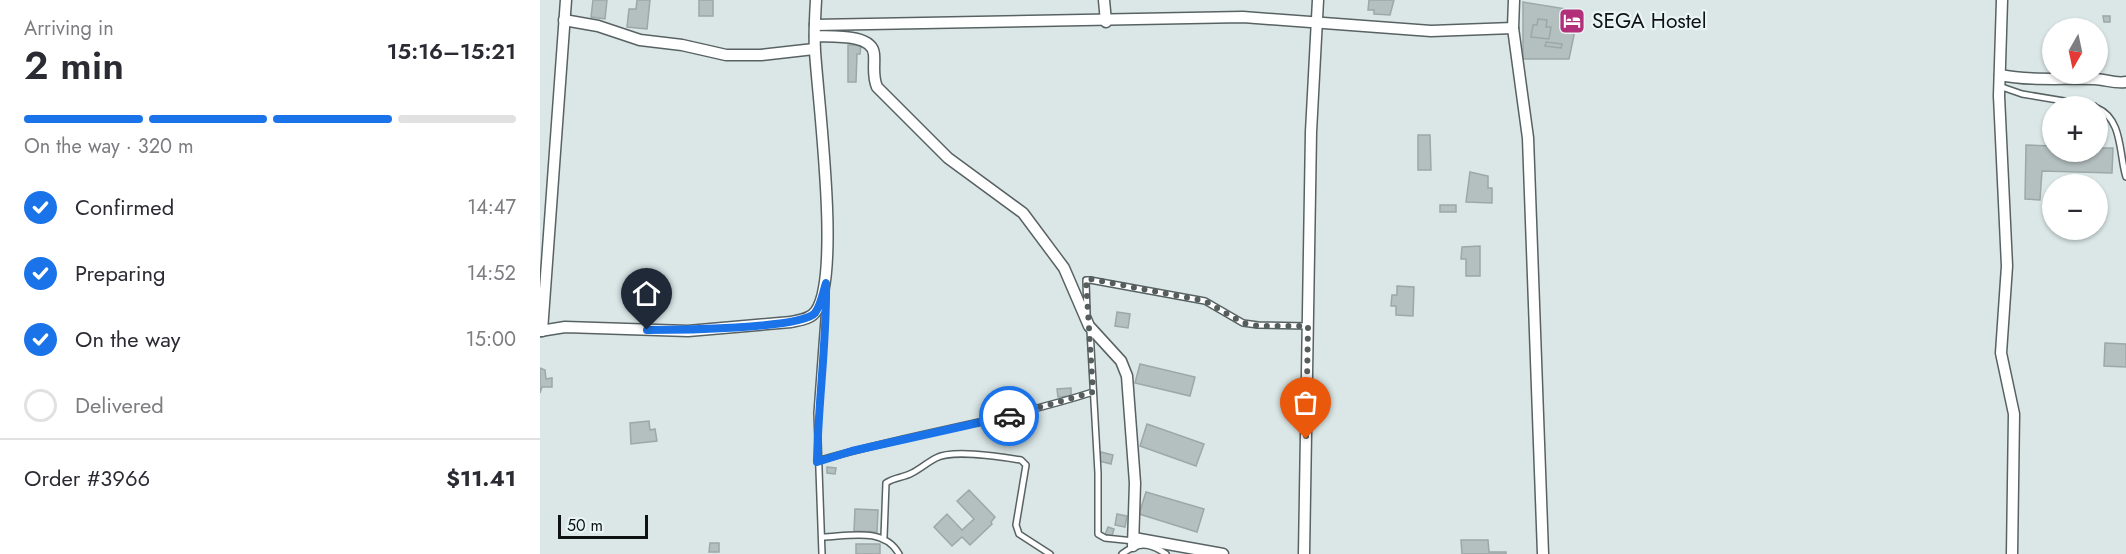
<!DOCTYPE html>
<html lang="en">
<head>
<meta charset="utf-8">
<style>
  :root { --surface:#fff; --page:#f2f2f3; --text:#2b2b33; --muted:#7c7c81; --line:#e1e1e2; --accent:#1a73e8 }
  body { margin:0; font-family:Jost,sans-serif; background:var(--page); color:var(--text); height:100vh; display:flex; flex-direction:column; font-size:22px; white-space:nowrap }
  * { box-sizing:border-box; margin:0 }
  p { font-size:20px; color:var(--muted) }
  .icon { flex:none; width:33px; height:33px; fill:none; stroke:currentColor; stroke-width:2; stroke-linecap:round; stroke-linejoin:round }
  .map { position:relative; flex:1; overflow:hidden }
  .side { display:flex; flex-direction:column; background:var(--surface); width:540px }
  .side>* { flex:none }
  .needle { width:39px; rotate:189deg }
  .controls { position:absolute; left:1502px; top:18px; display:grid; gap:12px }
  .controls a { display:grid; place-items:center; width:66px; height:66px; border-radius:50%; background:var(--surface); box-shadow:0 2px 4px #0004; font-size:30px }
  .scale { position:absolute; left:18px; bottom:15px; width:90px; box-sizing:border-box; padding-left:6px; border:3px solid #0e1212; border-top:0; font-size:16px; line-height:21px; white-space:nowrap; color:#0e1212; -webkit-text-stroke:4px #e9f4f5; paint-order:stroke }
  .pin { position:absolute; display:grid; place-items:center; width:51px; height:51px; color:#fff; margin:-62px -26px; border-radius:50% 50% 50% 0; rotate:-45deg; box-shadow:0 0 6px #0007 }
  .pin .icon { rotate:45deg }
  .courier { position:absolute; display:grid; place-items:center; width:60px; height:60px; margin:-30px; border:4px solid #1a73e8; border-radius:50%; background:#fff; color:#222; box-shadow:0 2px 8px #0007 }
  .summary em { font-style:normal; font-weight:600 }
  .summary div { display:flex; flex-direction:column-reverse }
  .summary { display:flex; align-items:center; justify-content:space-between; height:102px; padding:0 24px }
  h1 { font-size:39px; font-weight:600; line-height:45px }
  .bar { display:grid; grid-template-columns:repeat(4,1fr); gap:9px 6px; align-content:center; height:72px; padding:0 24px }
  .bar i { height:8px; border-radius:4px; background:var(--line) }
  .bar .current { background:var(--accent) }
  .bar p { grid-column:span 4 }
  .line { display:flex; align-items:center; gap:15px; padding:0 24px; border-top:2px solid var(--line) }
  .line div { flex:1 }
  ol { padding:0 24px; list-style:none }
  li { display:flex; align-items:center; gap:18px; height:66px }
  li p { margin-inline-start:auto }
  li .icon { padding:6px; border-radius:50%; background:var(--accent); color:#fff; stroke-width:4 }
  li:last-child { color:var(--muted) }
  li i { width:33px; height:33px; border:3px solid var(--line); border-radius:50% }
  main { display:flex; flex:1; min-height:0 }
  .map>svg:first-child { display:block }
  .building { fill:#b4bfbf; stroke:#9ca8a8; stroke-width:1.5 }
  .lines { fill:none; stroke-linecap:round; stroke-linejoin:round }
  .lane-casing { stroke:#586263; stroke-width:8 }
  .street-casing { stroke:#586263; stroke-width:13 }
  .lane { stroke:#fff; stroke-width:5 }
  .street { stroke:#fff; stroke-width:10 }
  .done { stroke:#565d5d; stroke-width:6; stroke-dasharray:0 10.8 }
  .route { stroke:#1a73e8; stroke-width:8 }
  .labels { text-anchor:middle; stroke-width:4.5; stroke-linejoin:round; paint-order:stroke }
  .poi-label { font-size:21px; fill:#0e1212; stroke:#e9f4f5; text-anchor:start }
</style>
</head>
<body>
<main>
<section class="side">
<div class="summary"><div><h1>2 min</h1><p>Arriving in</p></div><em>15:16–15:21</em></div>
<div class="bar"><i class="current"></i><i class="current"></i><i class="current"></i><i></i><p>On the way · 320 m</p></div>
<ol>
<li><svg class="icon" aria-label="check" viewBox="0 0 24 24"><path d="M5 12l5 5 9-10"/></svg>Confirmed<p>14:47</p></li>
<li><svg class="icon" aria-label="check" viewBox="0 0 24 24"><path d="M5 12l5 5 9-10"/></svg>Preparing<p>14:52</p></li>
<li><svg class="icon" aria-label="check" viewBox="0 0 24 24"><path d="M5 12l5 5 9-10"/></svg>On the way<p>15:00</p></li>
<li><i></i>Delivered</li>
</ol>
<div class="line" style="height:78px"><div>Order #3966</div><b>$11.41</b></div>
</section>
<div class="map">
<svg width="1586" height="554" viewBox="0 0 1586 554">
  <rect width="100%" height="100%" fill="#dbe7e7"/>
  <g class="building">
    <polygon points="53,0 67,0 65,19 51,17"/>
    <polygon points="97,0 110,0 107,29 87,27 89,9 96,9"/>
    <rect x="159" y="0" width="14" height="16"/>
    <polygon points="829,0 854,0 850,15 834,14 834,10 828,10"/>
    <polygon points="983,2 1039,11 1029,59 983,59"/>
    <polygon points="1563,16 1570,16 1570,22 1564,22"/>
    <polygon points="998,19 1007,20 1006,27 1011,27 1009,39 991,37 993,25 997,25"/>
    <polygon points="1006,42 1022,44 1021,48 1005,46"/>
    <polygon points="308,45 321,45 320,54 317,54 316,82 308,82"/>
    <polygon points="878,135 890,135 891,170 878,170"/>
    <polygon points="1486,145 1512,146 1512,152 1557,152 1557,148 1573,148 1572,173 1502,171 1500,200 1485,199"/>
    <polygon points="930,172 948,176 948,188 952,188 952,203 926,202"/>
    <rect x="900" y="205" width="16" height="7"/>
    <polygon points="940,246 940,276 926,276 926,259 921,259 922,247"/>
    <polygon points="857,286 874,287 873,316 856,315 856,306 851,306 852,295 857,295"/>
    <polygon points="577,312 590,314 588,328 575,326"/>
    <polygon points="1565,343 1586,344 1586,367 1564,366"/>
    <polygon points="600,364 655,377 650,396 595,383"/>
    <polygon points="0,368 5,370 6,379 12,378 12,387 2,387 0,393"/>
    <polygon points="531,388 531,396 518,397 517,389"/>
    <polygon points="109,421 110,430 115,429 117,441 91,444 90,423"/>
    <polygon points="607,424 664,444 656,466 600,446"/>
    <polygon points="561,452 573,455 571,464 559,461"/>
    <polygon points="287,467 296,468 295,474 287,473"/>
    <polygon points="429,490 455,517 451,522 452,524 430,545 422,537 412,546 394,527 407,514 422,530 434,519 417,501"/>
    <polygon points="606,492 664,509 657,532 599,514"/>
    <polygon points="315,509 338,510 337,532 314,531"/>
    <polygon points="577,514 587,516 585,527 575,525"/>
    <polygon points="568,527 574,529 572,536 565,535"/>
    <polygon points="921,540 948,540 949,552 966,552 966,554 922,554"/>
    <polygon points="170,543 179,543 179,552 169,552"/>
    <rect x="316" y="544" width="24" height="10"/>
  </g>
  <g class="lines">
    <defs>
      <g id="lane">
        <polyline points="1459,86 1482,94 1554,106"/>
        <path d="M1557,108c26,11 22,47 29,69"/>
        <polyline points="547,313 546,280 550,280 665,301 703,323 718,325 768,326"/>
        <polyline points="550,330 558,473 558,534 565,538 594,541"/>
        <path d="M277,461c91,-27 186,-40 276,-69"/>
        <path d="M282,537c28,-1 62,-10 77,17"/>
        <path d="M344,537l2,-54c8,-6 17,-5 26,-10 8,-4 16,-11 24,-15 17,-9 65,-1 85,2l5,5 -10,60 3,9 31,20"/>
        <polyline points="282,554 277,413 286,292"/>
        <path d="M582,554c16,-12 27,-12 44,0"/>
      </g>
      <g id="street">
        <polyline points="564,0 566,22"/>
        <polyline points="974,0 973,28 988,138 1003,554"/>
        <polyline points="1462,0 1459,96 1467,266 1461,353 1474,414 1472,554"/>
        <polyline points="24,20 58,26 100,40 142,45 186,55 221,55 274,49"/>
        <polyline points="275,25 703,17 891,31 973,28"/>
        <path d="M275,36c15,1 57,-3 59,18 1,12 -2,21 3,33l71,71 75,55 41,55 25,58 32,35 6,15 8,107 -2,63"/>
        <path d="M1460,75c31,6 63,3 94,4 11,0 20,5 32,3"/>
        <path d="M0,331l25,-4 123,4 103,-9c9,-2 20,-3 25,-11 25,-36 2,-210 -1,-260 -1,-17 0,-34 1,-51"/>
        <polyline points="2,331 26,0"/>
        <polyline points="594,538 683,554"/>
        <polyline points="764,554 771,132 778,0"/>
      </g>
    </defs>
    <use href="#lane" class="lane-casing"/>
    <use href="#street" class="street-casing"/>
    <use href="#lane" class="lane"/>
    <use href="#street" class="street"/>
  </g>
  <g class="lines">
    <polyline class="done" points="469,416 553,392 546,280 550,279 665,301 703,323 718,326 768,326 766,439"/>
    <path class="route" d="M107,330c26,0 154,-1 168,-17 6,-8 8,-21 11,-30 1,59 -8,119 -9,179l35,-11 157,-35"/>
  </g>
  <defs>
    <symbol id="hotel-square" viewBox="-11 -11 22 22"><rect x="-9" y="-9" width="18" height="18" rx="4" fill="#b2307a" stroke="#e9f4f5"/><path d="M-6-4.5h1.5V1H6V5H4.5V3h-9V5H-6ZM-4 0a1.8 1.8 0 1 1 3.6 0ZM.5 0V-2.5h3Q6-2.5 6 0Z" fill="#fff"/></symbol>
  </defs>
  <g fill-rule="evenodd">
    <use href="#hotel-square" x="1017" y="6" width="30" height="30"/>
  </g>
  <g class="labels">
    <g class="poi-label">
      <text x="1052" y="28">SEGA Hostel</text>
    </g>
  </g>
</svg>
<div class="controls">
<a><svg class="needle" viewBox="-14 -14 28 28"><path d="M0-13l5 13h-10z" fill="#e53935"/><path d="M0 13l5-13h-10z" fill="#7c7c81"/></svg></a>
<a>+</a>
<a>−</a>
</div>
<div class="scale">50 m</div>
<div class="pin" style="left:766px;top:439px;background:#ea580c"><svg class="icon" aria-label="bag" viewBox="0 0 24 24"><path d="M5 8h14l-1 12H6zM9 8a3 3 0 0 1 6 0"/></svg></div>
<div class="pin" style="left:107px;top:330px;background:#1f2937"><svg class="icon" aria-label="home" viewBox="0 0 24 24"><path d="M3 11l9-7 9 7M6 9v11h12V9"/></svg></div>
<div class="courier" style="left:469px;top:416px"><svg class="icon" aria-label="car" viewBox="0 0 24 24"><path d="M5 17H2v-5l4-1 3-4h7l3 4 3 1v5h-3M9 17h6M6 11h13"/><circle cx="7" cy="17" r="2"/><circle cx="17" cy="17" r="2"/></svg></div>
</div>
</main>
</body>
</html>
